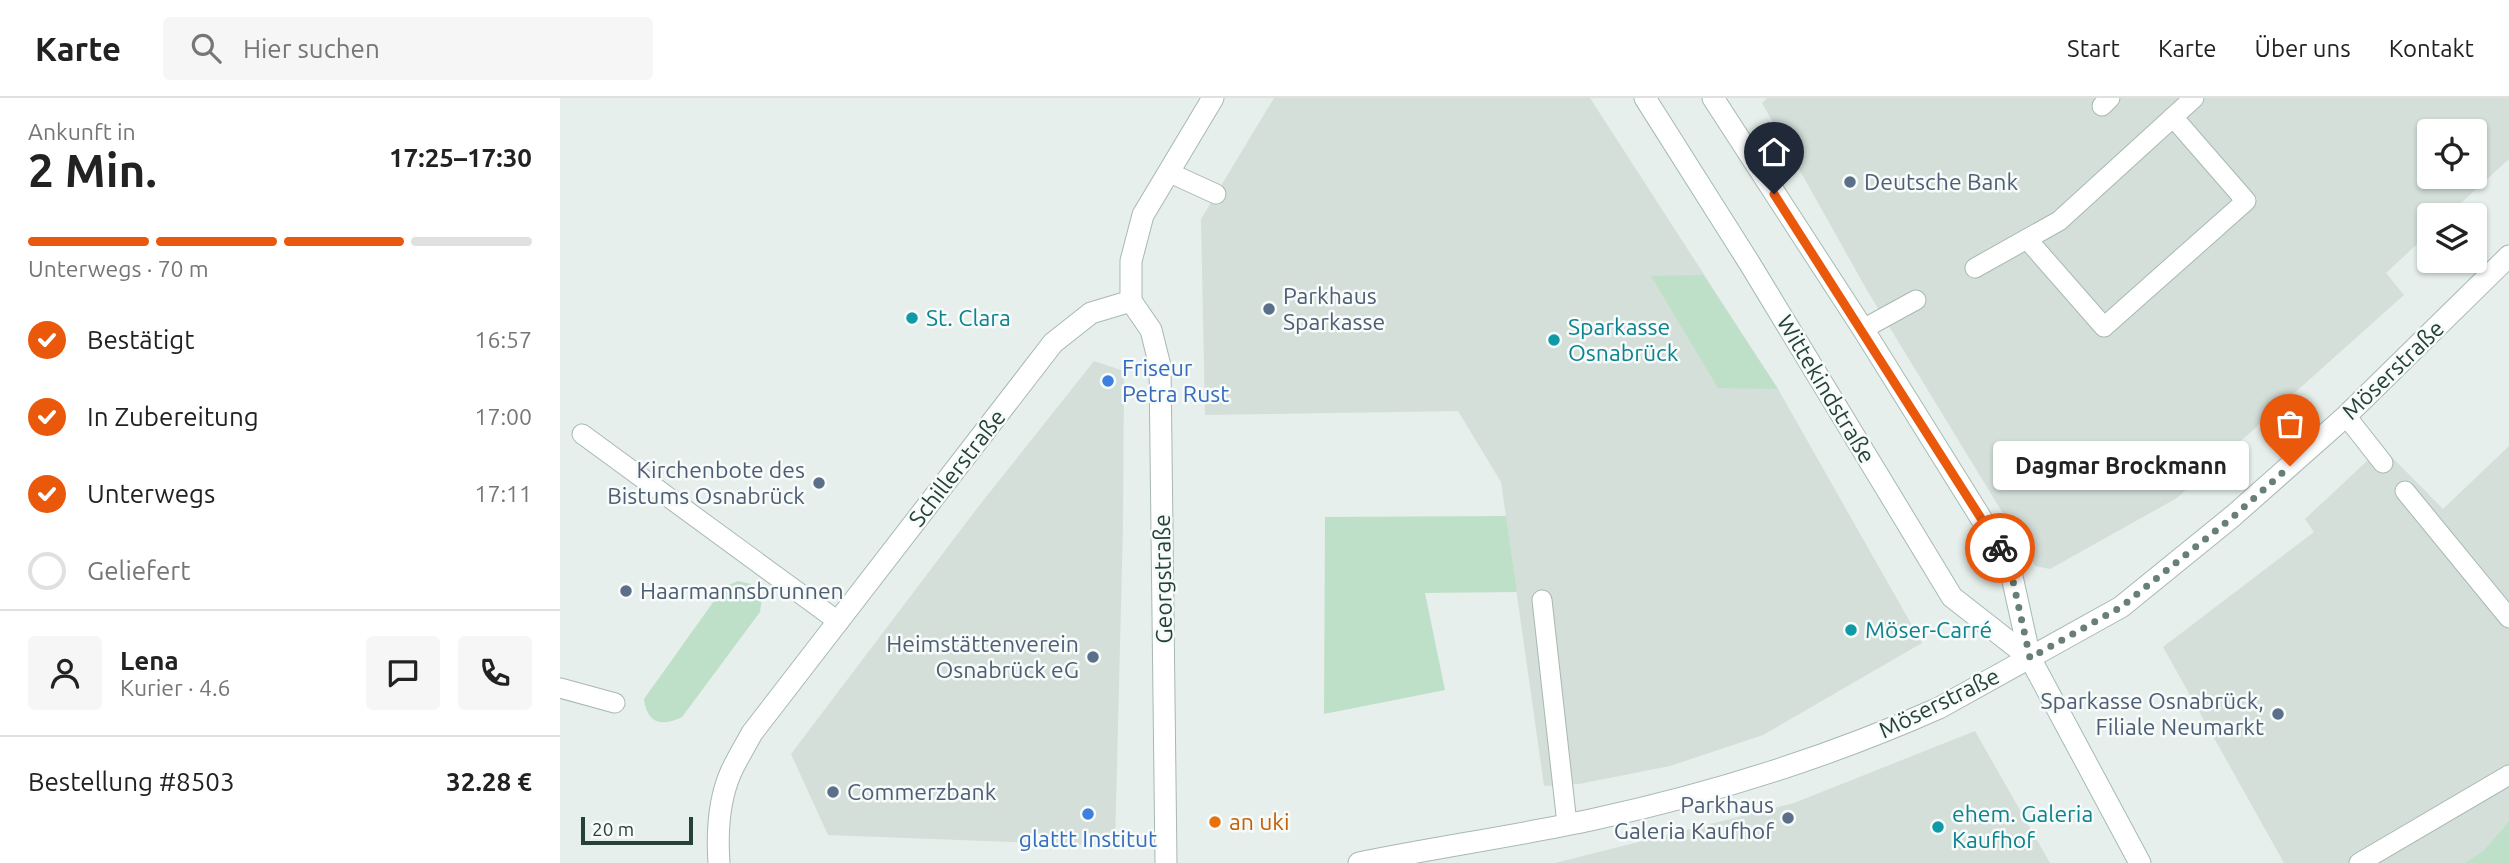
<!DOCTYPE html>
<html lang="de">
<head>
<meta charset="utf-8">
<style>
  :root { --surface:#fff; --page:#f6f6f6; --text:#222; --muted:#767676; --line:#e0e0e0; --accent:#ea580c }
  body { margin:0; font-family:Ubuntu,sans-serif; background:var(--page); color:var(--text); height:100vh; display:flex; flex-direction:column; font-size:26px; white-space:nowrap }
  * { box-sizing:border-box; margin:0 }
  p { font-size:23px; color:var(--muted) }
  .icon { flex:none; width:38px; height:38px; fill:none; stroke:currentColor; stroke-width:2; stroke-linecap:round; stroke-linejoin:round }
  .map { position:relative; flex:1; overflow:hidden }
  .sheet { display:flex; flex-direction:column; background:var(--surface); width:560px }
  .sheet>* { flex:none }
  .tools { position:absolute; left:1857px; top:21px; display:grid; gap:14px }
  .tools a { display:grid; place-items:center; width:70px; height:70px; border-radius:7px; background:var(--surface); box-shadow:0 2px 5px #0004; font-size:35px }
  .scale { position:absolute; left:21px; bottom:18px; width:112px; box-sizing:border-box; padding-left:7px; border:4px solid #24423a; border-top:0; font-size:19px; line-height:24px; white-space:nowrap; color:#24423a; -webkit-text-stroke:5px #f7fbf9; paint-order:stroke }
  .pin { position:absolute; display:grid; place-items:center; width:60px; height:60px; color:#fff; margin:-72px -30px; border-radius:50% 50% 50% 0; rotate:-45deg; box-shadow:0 0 7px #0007 }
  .pin .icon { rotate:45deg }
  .courier { position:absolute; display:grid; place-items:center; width:70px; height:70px; margin:-35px; border:5px solid #ea580c; border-radius:50%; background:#fff; color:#222; box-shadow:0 2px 9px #0007 }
  .bubble { position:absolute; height:49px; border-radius:7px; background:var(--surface); box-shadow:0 2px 5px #0004; font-size:23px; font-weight:700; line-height:49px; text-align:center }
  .overview em { font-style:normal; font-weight:700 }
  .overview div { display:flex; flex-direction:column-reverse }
  .overview { display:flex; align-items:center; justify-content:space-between; height:119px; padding:0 28px }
  h1 { font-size:46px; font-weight:700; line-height:52px }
  .bar { display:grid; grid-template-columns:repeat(4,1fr); gap:10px 7px; align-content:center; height:84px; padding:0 28px }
  .bar i { height:9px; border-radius:5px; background:var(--line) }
  .bar .selected { background:var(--accent) }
  .bar p { grid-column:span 4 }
  .line { display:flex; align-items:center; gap:18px; padding:0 28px; border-top:2px solid var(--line) }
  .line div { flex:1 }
  .round { display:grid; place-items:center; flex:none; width:74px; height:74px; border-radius:7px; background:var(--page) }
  ol { padding:0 28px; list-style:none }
  li { display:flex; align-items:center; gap:21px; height:77px }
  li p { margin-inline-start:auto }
  li .icon { padding:7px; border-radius:50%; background:var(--accent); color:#fff; stroke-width:4 }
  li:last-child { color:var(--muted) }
  li i { width:38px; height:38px; border:4px solid var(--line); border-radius:50% }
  header { display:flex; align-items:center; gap:42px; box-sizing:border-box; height:98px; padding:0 35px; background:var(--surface); border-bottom:2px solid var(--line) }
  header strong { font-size:33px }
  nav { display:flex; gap:38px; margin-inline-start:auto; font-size:24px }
  .search { width:490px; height:63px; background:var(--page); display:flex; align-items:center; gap:18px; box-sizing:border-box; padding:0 24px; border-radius:7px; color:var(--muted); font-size:26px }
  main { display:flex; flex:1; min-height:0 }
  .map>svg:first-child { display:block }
  .built { fill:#d4dfda; fill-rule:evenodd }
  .green { fill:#bfe0c8 }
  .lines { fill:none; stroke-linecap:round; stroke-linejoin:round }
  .lane-casing { stroke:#a8b8b2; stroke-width:21 }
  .street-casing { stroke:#a8b8b2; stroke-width:23 }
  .secondary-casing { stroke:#a4bbb3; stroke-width:23 }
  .lane { stroke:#fff; stroke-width:19 }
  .street { stroke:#fff; stroke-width:21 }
  .secondary { stroke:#fff; stroke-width:21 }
  .done { stroke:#687f78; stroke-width:7; stroke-dasharray:0 12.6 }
  .route { stroke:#ea580c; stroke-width:9 }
  .service-dot { fill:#5c6f8a; stroke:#f7fbf9; stroke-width:2.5 }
  .culture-dot { fill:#0f9aa8; stroke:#f7fbf9; stroke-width:2.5 }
  .shop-dot { fill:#3f7fe0; stroke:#f7fbf9; stroke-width:2.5 }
  .food-dot { fill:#e8710a; stroke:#f7fbf9; stroke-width:2.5 }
  .labels { text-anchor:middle; stroke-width:5; stroke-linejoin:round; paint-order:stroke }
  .service-label { font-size:23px; fill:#4e5e75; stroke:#f7fbf9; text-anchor:start }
  .culture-label { font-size:23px; fill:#0d838f; stroke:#f7fbf9; text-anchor:start }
  .shop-label { font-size:23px; fill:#366cbe; stroke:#f7fbf9; text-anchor:start }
  .street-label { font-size:23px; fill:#24423a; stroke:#f7fbf9 }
  .food-label { font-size:23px; fill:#c56008; stroke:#f7fbf9; text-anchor:start }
</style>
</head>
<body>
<header>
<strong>Karte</strong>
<div class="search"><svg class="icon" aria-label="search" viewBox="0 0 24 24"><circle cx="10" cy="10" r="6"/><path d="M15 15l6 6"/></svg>Hier suchen</div>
<nav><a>Start</a><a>Karte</a><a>Über uns</a><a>Kontakt</a></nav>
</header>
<main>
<section class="sheet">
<div class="overview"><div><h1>2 Min.</h1><p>Ankunft in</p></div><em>17:25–17:30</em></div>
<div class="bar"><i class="selected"></i><i class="selected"></i><i class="selected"></i><i></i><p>Unterwegs · 70 m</p></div>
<ol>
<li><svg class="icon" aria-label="check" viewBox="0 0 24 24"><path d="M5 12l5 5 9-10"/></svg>Bestätigt<p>16:57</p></li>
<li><svg class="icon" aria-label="check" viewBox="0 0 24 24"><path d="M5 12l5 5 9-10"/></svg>In Zubereitung<p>17:00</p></li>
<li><svg class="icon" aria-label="check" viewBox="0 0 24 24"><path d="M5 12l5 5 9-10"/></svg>Unterwegs<p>17:11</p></li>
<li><i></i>Geliefert</li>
</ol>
<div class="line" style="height:126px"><a class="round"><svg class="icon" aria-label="person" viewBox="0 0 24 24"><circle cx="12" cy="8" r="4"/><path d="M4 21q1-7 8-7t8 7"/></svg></a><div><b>Lena</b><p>Kurier · 4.6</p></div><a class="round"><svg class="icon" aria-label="chat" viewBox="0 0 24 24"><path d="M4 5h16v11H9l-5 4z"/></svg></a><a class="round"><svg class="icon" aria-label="phone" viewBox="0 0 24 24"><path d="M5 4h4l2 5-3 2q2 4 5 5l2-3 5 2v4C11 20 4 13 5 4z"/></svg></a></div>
<div class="line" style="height:91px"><div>Bestellung #8503</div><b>32.28 €</b></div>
</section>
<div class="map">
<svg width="1949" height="765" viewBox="0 0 1949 765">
  <rect width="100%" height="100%" fill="#e6efeb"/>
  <g class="built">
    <polygon points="714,0 1030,0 1218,291 1362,545 1203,637 1110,668 1019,686 984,688 941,384 898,313 645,317 641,121"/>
    <path d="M1207,0h742v61l-61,56h-19v18l-43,40 18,22 -227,203 -127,71 -15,-3 -167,-274 -106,-189zM1869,33h45v46h-45z"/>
    <polygon points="534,263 564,273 563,428 555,748 268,737 231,656 418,409"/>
    <polygon points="1949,348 1949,723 1923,753 1904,765 1724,765 1603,549 1754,434 1745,421 1822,349 1883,411"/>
    <polygon points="1415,633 1490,765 995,765 1234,705"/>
  </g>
  <g class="green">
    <polygon points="1142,177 1143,177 1218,291 1158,290 1091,178"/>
    <polygon points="946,418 957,494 865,495 885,592 764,616 765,419"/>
    <path d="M178,483l13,3 11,14 -2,14 -78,105c-20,10 -35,7 -38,-18l80,-112z"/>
    <polygon points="1949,723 1949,765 1904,765 1923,753"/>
  </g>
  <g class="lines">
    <defs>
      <g id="lane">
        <polyline points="1542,8 1550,0"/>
        <polyline points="608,74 656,96"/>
        <polyline points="1467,141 1544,229 1686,103 1613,19"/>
        <polyline points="1415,170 1499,123 1634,0"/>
        <polyline points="1303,231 1356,202"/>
        <polyline points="1786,318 1823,365"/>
        <polyline points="22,336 279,524"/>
        <polyline points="1845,393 1949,520"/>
        <polyline points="982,502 1007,726"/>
        <polyline points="0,590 55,605"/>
        <polyline points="1799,765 1949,677"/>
      </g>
      <g id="street">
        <polyline points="571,203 591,232 600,268 606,765"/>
        <path d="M159,765c-2,-29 0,-64 12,-91 6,-13 14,-26 21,-39l301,-390 38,-30 40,-12v-40l12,-46 70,-117"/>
        <path d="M799,765c78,-16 158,-27 236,-44 115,-25 236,-63 344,-111l182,-101 112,-91 113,-100 163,-160"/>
      </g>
      <g id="secondary">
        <polyline points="1085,0 1190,166 1392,499 1470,560"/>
        <polyline points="1153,0 1303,231 1449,465 1470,560 1580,765"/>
      </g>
    </defs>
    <use href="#lane" class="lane-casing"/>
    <use href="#street" class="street-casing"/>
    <use href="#secondary" class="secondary-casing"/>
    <use href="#lane" class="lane"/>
    <use href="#street" class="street"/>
    <use href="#secondary" class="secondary"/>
  </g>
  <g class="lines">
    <polyline class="done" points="1440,450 1449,465 1470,560 1561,509 1674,418 1730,368"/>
    <polyline class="route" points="1214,96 1440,450"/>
  </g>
  <g class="service-dot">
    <circle cx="1290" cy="84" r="7"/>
    <circle cx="709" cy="211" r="7"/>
    <circle cx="259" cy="385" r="7"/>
    <circle cx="66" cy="493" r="7"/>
    <circle cx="533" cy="559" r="7"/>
    <circle cx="1718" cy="616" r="7"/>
    <circle cx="273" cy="694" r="7"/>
    <circle cx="1228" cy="720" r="7"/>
  </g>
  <g class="culture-dot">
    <circle cx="352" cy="220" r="7"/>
    <circle cx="994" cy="242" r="7"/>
    <circle cx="1291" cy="532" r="7"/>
    <circle cx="1378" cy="729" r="7"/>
  </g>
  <g class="shop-dot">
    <circle cx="548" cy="283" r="7"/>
    <circle cx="528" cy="716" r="7"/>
  </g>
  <circle class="food-dot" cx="655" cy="724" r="7"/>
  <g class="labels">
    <g class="service-label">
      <text x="1304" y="92">Deutsche Bank</text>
      <text x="723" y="206">Parkhaus<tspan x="723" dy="26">Sparkasse</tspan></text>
      <text x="245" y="380" text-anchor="end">Kirchenbote des<tspan x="245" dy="26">Bistums Osnabrück</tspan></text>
      <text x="80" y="501">Haarmannsbrunnen</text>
      <text x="519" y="554" text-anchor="end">Heimstättenverein<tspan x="519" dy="26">Osnabrück eG</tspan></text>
      <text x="1704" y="611" text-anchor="end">Sparkasse Osnabrück,<tspan x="1704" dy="26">Filiale Neumarkt</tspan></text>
      <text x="287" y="702">Commerzbank</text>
      <text x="1214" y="715" text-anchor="end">Parkhaus<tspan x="1214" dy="26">Galeria Kaufhof</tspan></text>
    </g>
    <g class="culture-label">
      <text x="366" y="228">St. Clara</text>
      <text x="1008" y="237">Sparkasse<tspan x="1008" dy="26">Osnabrück</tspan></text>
      <text x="1305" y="540">Möser-Carré</text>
      <text x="1392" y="724">ehem. Galeria<tspan x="1392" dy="26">Kaufhof</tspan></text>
    </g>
    <g class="shop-label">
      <text x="562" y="278">Friseur<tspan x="562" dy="26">Petra Rust</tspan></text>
      <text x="528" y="749" text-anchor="middle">glattt Institut</text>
    </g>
    <g class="street-label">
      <text transform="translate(1833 272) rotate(-44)" y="8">Möserstraße</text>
      <text transform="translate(1266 291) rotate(59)" y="8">Wittekindstraße</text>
      <text transform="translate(397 370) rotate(-52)" y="8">Schillerstraße</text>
      <text transform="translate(603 481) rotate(-91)" y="8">Georgstraße</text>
      <text transform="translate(1379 605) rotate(-26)" y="8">Möserstraße</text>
    </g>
    <g class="food-label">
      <text x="669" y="732">an uki</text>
    </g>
  </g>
</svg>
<div class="tools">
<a><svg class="icon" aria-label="locate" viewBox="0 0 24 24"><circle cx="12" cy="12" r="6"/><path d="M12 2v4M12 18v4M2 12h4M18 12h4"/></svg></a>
<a><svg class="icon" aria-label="layers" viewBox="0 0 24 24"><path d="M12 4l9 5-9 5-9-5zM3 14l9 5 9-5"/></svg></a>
</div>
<div class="scale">20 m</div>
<div class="pin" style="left:1730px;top:368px;background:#ea580c"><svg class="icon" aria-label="bag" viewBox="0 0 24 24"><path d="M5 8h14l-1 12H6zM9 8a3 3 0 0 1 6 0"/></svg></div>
<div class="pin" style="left:1214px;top:96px;background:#1f2937"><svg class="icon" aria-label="home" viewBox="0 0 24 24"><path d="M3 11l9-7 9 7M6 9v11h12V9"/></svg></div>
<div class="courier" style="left:1440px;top:450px"><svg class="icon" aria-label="bike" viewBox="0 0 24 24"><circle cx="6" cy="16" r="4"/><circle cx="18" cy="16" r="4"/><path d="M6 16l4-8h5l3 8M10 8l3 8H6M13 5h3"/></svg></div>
<div class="bubble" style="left:1433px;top:343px;width:256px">Dagmar Brockmann</div>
</div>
</main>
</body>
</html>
